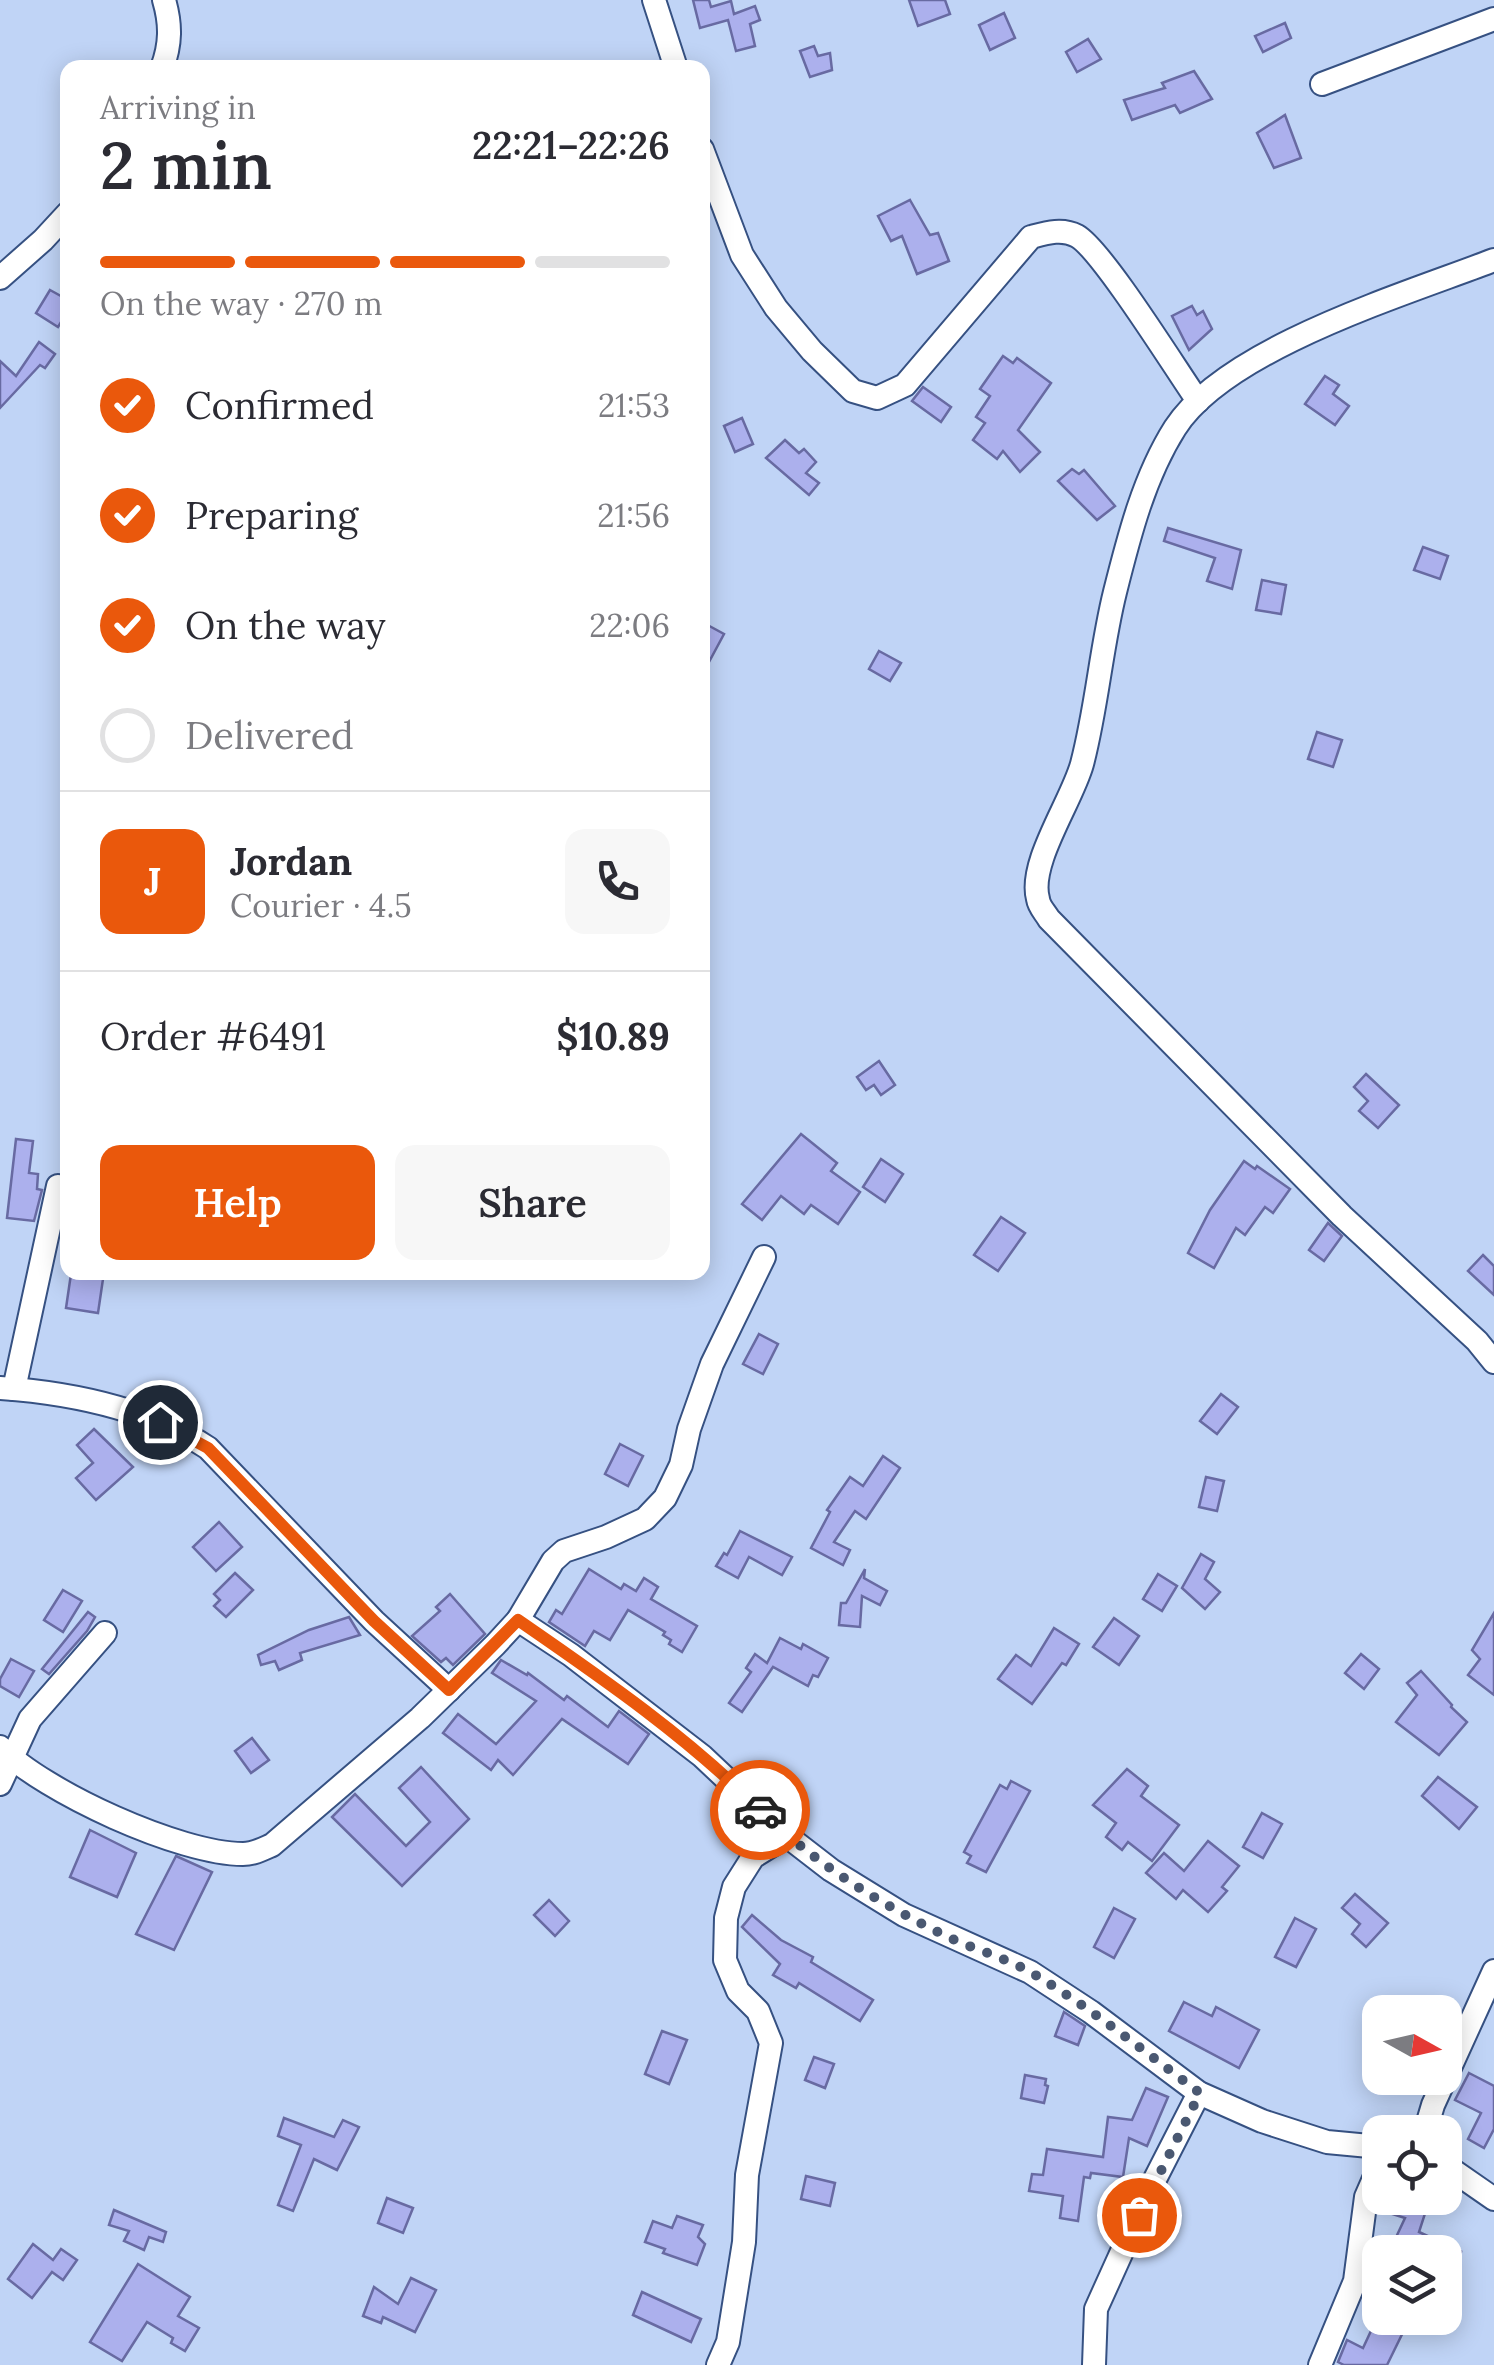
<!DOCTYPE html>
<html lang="en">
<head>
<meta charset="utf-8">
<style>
  :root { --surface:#fff; --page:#f7f7f7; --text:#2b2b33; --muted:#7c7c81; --line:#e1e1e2; --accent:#ea580c }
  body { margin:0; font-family:Lora,serif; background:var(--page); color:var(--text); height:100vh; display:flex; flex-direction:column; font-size:38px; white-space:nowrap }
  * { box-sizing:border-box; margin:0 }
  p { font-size:32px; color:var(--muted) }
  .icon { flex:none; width:55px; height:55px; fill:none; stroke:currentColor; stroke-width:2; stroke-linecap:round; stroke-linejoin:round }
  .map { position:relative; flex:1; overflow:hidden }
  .sheet { position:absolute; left:60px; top:60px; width:650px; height:1220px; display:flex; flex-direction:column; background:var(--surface); border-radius:20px; box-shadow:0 5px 25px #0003 }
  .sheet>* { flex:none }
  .needle { width:65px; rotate:98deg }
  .fabs { position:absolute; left:1362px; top:1995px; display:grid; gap:20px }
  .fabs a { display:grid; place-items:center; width:100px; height:100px; border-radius:20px; background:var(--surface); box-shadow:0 5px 25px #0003; font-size:50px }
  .pin { position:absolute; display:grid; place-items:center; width:85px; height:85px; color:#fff; margin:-42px; border:5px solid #fff; border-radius:50%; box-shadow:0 2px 10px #0007 }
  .courier { position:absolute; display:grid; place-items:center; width:100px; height:100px; margin:-50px; border:8px solid #ea580c; border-radius:50%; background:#fff; color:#222; box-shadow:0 2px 12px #0007 }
  .overview em { font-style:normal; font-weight:600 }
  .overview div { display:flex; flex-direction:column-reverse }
  .overview { display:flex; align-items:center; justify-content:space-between; height:170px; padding:0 40px }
  h1 { font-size:65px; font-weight:600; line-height:75px }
  .bar { display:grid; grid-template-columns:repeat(4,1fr); gap:15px 10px; align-content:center; height:120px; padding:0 40px }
  .bar i { height:12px; border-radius:8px; background:var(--line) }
  .bar .active { background:var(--accent) }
  .bar p { grid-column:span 4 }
  .line { display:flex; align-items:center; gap:25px; padding:0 40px; border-top:2px solid var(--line) }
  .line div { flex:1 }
  .round { display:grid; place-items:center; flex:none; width:105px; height:105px; border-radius:20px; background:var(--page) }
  ol { padding:0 40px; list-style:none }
  li { display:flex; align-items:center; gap:30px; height:110px }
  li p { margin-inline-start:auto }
  li .icon { padding:10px; border-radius:50%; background:var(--accent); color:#fff; stroke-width:4 }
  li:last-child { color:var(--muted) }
  li i { width:55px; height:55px; border:5px solid var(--line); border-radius:50% }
  .cta { display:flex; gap:20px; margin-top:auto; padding:20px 40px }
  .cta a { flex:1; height:115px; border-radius:20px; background:var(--accent); color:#fff; font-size:40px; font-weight:600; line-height:115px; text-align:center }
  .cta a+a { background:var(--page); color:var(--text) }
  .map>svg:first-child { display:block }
  .building { fill:#acb0ed; stroke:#686aa2; stroke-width:2.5 }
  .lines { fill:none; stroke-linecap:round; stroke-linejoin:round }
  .minor-casing { stroke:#365182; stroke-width:26 }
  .minor { stroke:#fff; stroke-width:22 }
  .done { stroke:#4a5871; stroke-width:10; stroke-dasharray:0 18 }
  .route { stroke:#ea580c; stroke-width:12 }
</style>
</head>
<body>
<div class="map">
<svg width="1494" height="2365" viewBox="0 0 1494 2365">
  <rect width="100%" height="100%" fill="#c0d4f6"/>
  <g class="building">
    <polygon points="693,0 709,0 711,7 731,1 734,14 755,6 760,20 750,24 755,46 736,51 728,20 700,28"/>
    <polygon points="909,0 945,0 950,14 918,26"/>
    <polygon points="1004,13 1015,38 990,50 979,25"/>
    <polygon points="1285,23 1291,38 1263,52 1255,36"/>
    <polygon points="1088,39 1101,59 1077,72 1066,52"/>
    <polygon points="814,46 818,56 830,53 832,70 810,77 800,51"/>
    <polygon points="1194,71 1212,99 1180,113 1175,105 1132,120 1124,100 1165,88 1162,83"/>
    <polygon points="1285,115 1301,158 1274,168 1257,133"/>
    <polygon points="910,200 930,235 938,233 949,261 917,274 902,236 891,241 878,216"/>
    <polygon points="50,290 68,300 68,311 58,327 36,313"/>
    <polygon points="1192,306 1197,315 1203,311 1212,329 1189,350 1172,316"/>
    <polygon points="39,342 55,354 45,368 40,365 0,408 0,361 16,376"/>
    <polygon points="1003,356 1013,363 1017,358 1051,383 1018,430 1040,452 1020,472 1003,451 997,459 973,440 985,423 976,417 990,396 980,389"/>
    <polygon points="1325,376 1339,385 1333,394 1349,406 1335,425 1305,404"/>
    <polygon points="923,387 951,407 941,422 912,401"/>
    <polygon points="742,418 753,444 735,452 724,426"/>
    <polygon points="785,440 799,453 804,449 816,462 806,473 819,483 809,495 766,458"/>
    <polygon points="1072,469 1079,474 1084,470 1115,506 1097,520 1058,481"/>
    <polygon points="1168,528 1241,550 1232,589 1207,581 1215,558 1164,541"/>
    <polygon points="1423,547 1448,556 1440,579 1414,570"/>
    <polygon points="1262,580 1286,585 1281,614 1256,610"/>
    <polygon points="702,622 724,634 702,675"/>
    <polygon points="879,651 901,663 890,681 869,669"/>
    <polygon points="1317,732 1342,740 1333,767 1308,759"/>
    <polygon points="879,1061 895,1085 881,1095 874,1085 866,1090 857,1077"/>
    <polygon points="1366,1074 1399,1105 1378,1128 1359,1111 1368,1101 1354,1087"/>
    <polygon points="801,1134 837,1163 831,1171 860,1192 838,1224 811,1205 804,1214 781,1196 762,1220 742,1204"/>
    <polygon points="16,1139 33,1141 29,1173 38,1174 37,1189 42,1190 34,1221 7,1218"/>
    <polygon points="881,1159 903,1174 885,1202 863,1187"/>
    <polygon points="1244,1161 1255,1169 1257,1166 1290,1189 1273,1213 1265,1207 1245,1235 1236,1228 1214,1268 1188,1253 1210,1210"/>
    <polygon points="1001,1217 1025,1233 998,1271 974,1255"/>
    <polygon points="1328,1223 1342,1236 1324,1261 1309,1250"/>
    <polygon points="1483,1255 1494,1266 1494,1295 1468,1271"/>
    <polygon points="71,1274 103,1279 98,1313 66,1308"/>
    <polygon points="759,1334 778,1344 763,1374 743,1364"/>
    <polygon points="1221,1394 1238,1407 1217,1434 1200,1421"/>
    <polygon points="94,1429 133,1467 96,1500 76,1478 93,1463 77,1445"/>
    <polygon points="620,1444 643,1456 628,1486 605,1474"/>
    <polygon points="883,1456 900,1468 866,1519 855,1511 834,1542 850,1550 843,1565 811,1548 830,1512 827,1510 850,1477 863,1486"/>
    <polygon points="1206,1477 1224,1481 1217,1511 1199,1507"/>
    <polygon points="219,1522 242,1547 216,1571 193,1547"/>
    <polygon points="740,1531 792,1557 782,1575 749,1557 738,1578 716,1566 724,1553 727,1555"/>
    <polygon points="1201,1554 1214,1562 1205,1579 1220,1592 1205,1609 1182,1588"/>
    <polygon points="589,1569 621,1589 624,1584 636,1591 644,1578 658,1587 651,1599 697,1626 682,1652 669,1644 671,1640 663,1635 665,1632 628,1610 610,1640 594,1631 585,1646 549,1622 556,1610 562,1614"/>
    <polygon points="865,1569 864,1578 887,1591 880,1605 862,1596 860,1627 839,1625 841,1603 846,1603"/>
    <polygon points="235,1573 253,1590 226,1617 214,1606 220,1600 214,1594"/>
    <polygon points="1158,1574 1177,1586 1162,1611 1143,1599"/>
    <polygon points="63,1590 82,1601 63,1632 44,1620"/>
    <polygon points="450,1594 485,1634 453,1665 446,1658 441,1662 412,1636 440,1611 436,1607"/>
    <polygon points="88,1612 95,1617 87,1631 49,1674 42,1669"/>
    <polygon points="1494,1613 1494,1695 1468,1675 1480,1659 1472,1650"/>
    <polygon points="349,1617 360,1635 300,1653 302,1660 279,1670 275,1661 261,1665 258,1655 309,1630"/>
    <polygon points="1114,1618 1139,1636 1119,1665 1093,1647"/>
    <polygon points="1054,1628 1079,1644 1066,1665 1062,1663 1032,1704 998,1679 1016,1655 1031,1666"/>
    <polygon points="780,1638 801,1649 803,1644 828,1658 818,1677 813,1675 808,1686 773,1667 742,1712 729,1703 751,1672 746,1668 755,1654 767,1663"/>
    <polygon points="1361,1654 1379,1669 1364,1689 1345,1673"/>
    <polygon points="11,1659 34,1671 19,1697 0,1686 0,1679"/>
    <polygon points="501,1660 527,1675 528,1673 564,1700 567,1696 608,1727 619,1711 649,1734 628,1764 562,1719 513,1775 498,1760 491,1770 443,1733 458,1714 496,1744 536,1701 492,1673"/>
    <polygon points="1421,1671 1452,1705 1451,1707 1467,1722 1439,1755 1396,1722 1417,1695 1407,1683"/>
    <polygon points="252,1738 269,1760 251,1773 235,1751"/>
    <polygon points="421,1767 469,1819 402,1886 332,1817 355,1794 406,1846 430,1822 399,1788"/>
    <polygon points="1127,1769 1148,1786 1141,1796 1179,1825 1152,1861 1128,1842 1122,1850 1106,1837 1116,1823 1093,1805"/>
    <polygon points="1438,1777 1477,1807 1459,1829 1422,1796"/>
    <polygon points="1011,1781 1030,1791 986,1872 967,1863 971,1856 964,1852 1000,1785 1007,1789"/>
    <polygon points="1262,1813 1282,1824 1263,1858 1243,1847"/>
    <polygon points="90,1830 136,1853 117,1897 70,1877"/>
    <polygon points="1208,1841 1239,1866 1222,1887 1227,1891 1208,1912 1183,1890 1176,1899 1146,1873 1164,1853 1184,1871"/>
    <polygon points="176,1856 212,1872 174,1950 136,1934"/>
    <polygon points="1355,1894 1388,1923 1366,1947 1352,1934 1360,1924 1342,1908"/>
    <polygon points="549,1900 569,1921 555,1936 534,1915"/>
    <polygon points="1114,1908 1135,1919 1114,1958 1094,1947"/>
    <polygon points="752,1915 781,1940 813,1957 811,1962 873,2000 860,2021 799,1983 796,1988 773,1975 780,1964 742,1927"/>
    <polygon points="1295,1918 1316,1929 1296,1967 1275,1957"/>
    <polygon points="1184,2002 1212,2016 1216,2007 1259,2030 1239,2068 1169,2031"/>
    <polygon points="1064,2012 1085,2026 1078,2045 1055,2036"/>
    <polygon points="662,2031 687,2040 669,2084 645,2074"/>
    <polygon points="814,2057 834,2064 825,2088 805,2080"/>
    <polygon points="1469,2073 1494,2086 1494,2129 1484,2148 1468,2139 1481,2113 1455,2100"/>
    <polygon points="1025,2075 1046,2079 1045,2085 1048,2086 1044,2103 1021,2098"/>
    <polygon points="1146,2088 1168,2097 1147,2146 1129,2138 1123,2177 1091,2173 1090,2178 1084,2177 1078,2221 1060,2218 1063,2196 1029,2191 1032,2174 1043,2175 1047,2149 1103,2157 1108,2117 1132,2120"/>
    <polygon points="284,2118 334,2137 343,2120 359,2127 337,2170 314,2159 293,2211 278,2205 301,2145 278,2136"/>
    <polygon points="806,2176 835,2183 830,2206 801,2199"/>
    <polygon points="387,2198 413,2208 403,2233 378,2223"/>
    <polygon points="1391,2198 1430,2198 1419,2232 1462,2252 1401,2252 1391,2248 1405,2218 1386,2212"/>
    <polygon points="114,2210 166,2232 163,2242 149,2237 144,2250 124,2241 129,2231 109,2225"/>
    <polygon points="677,2216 703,2225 698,2237 705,2244 697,2265 663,2253 665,2249 645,2242 653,2221 672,2228"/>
    <polygon points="33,2244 53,2260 61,2249 77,2260 63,2280 52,2272 32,2298 8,2279"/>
    <polygon points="138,2264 190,2297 178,2316 199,2328 185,2351 171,2343 173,2338 147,2322 122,2361 90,2342"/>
    <polygon points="411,2278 436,2290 415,2332 383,2317 381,2323 363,2316 374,2287 398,2304"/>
    <polygon points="642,2292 701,2319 691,2342 633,2315"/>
    <polygon points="1377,2318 1410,2318 1387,2365 1344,2365 1338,2362 1347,2340 1363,2348"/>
  </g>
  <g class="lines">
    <defs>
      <g id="minor">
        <polyline points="654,0 676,68"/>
        <path d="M162,68c9,-24 9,-44 2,-68"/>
        <polyline points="1322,84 1494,19"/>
        <path d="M702,149l40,106 34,53 36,43 41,40 24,7 28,-13 126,-148c15,-4 31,-9 46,-1 25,14 100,135 121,165"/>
        <path d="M1494,260c-88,34 -268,88 -319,168 -31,49 -46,108 -60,164 -14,56 -18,115 -33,172 -10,37 -54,99 -44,135 1,8 7,13 11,20l293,297 135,125 17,21"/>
        <polyline points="0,278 43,240 68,213"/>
        <path d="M0,1388c72,5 147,20 208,60l166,173 75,69"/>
        <polyline points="14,1389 58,1186"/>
        <polyline points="518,1620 571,1655 702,1756 787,1836 831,1870 904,1915 1030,1972 1091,2012 1199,2093 1262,2121 1327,2142 1380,2147"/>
        <path d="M0,1747c44,45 180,107 243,107 11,0 20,-5 29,-9l148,-127 75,-73 23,-25 35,-59 11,-10 42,-14 39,-18 20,-21 16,-33 8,-36 23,-65 52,-107"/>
        <polyline points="0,1784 30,1719 105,1633"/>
        <polyline points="1425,2132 1433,2105 1494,1971"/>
        <polyline points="1445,2165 1494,2199"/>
        <polyline points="718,2365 728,2342 744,2242 747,2175 771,2043 758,2011 738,1991 725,1960 726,1918 734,1887 753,1857 787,1836"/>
        <polyline points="1094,2365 1096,2309 1153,2183 1199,2093"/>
        <polyline points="1320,2365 1355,2281 1366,2197 1380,2165"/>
      </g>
    </defs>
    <use href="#minor" class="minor-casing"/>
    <use href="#minor" class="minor"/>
  </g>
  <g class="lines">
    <path class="done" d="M760,1810c54,53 120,94 188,127 28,13 58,21 84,36 59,35 113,79 168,120l-61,122"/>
    <path class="route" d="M160,1422l48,26 166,173 75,69 69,-70c84,58 170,117 242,190"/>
  </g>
</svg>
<div class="fabs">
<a><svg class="needle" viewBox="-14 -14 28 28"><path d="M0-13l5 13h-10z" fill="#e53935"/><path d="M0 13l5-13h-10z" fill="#7c7c81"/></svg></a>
<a><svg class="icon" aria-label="locate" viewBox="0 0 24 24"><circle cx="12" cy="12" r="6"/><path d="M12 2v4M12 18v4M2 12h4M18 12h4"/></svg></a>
<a><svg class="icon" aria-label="layers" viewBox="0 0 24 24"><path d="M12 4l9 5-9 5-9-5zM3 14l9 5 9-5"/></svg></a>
</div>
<div class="pin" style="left:1139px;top:2215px;background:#ea580c"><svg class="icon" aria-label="bag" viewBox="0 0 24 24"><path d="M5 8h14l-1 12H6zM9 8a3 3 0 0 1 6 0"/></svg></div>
<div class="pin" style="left:160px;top:1422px;background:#1f2937"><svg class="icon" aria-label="home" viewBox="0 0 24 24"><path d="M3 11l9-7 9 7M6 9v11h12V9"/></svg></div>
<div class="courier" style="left:760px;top:1810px"><svg class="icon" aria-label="car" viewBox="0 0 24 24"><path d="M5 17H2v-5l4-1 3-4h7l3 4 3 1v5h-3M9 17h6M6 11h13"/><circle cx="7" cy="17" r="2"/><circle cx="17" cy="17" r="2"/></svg></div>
<section class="sheet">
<div class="overview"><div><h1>2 min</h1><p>Arriving in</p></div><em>22:21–22:26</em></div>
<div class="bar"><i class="active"></i><i class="active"></i><i class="active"></i><i></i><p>On the way · 270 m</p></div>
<ol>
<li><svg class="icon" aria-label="check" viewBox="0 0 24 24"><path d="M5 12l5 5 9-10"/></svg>Confirmed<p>21:53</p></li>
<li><svg class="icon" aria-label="check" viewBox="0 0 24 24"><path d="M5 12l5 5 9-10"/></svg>Preparing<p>21:56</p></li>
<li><svg class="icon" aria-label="check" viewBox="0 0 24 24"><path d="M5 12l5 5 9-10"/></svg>On the way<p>22:06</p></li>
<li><i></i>Delivered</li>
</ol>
<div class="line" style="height:180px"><b class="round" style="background:var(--accent);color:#fff">J</b><div><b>Jordan</b><p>Courier · 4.5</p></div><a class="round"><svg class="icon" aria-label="phone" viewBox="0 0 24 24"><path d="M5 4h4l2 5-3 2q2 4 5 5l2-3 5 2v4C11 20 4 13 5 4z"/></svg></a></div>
<div class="line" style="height:130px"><div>Order #6491</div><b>$10.89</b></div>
<div class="cta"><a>Help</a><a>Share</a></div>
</section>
</div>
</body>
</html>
